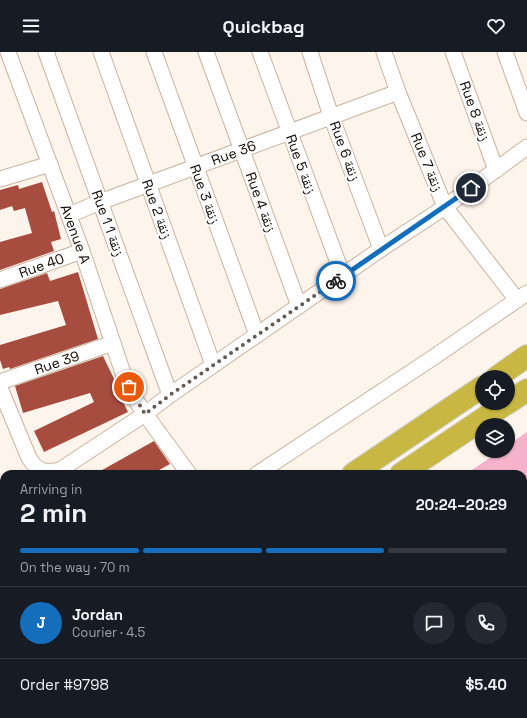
<!DOCTYPE html>
<html lang="en">
<head>
<meta charset="utf-8">
<style>
  :root { --surface:#171b24; --page:#242831; --text:#f1f3f6; --muted:#9ea1a6; --line:#363941; --accent:#146ebc }
  body { margin:0; font-family:"Space Grotesk","Noto Naskh Arabic",sans-serif; background:var(--page); color:var(--text); height:100vh; display:flex; flex-direction:column; font-size:15px; white-space:nowrap }
  * { box-sizing:border-box; margin:0 }
  p { font-size:13px; color:var(--muted) }
  .icon { flex:none; width:22px; height:22px; fill:none; stroke:currentColor; stroke-width:2; stroke-linecap:round; stroke-linejoin:round }
  .map { position:relative; flex:1; overflow:hidden }
  .sheet { position:absolute; left:0px; top:418px; width:527px; height:248px; display:flex; flex-direction:column; background:var(--surface); border-radius:12px 12px 0 0; box-shadow:0 1px 3px #0004 }
  .sheet>* { flex:none }
  .controls { position:absolute; left:475px; top:318px; display:grid; gap:8px }
  .controls a { display:grid; place-items:center; width:40px; height:40px; border-radius:50%; background:var(--surface); box-shadow:0 1px 3px #0004; font-size:20px }
  .pin { position:absolute; display:grid; place-items:center; width:34px; height:34px; color:#fff; margin:-17px; border:2px solid #fff; border-radius:50%; box-shadow:0 1px 4px #0007 }
  .courier { position:absolute; display:grid; place-items:center; width:40px; height:40px; margin:-20px; border:3px solid #146ebc; border-radius:50%; background:#fff; color:#222; box-shadow:0 1px 5px #0007 }
  .overview em { font-style:normal; font-weight:700 }
  .overview div { display:flex; flex-direction:column-reverse }
  .overview { display:flex; align-items:center; justify-content:space-between; height:68px; padding:0 20px }
  h1 { font-size:26px; font-weight:700; line-height:30px }
  .bar { display:grid; grid-template-columns:repeat(4,1fr); gap:6px 4px; align-content:center; height:48px; padding:0 20px }
  .bar i { height:5px; border-radius:3px; background:var(--line) }
  .bar .on { background:var(--accent) }
  .bar p { grid-column:span 4 }
  .line { display:flex; align-items:center; gap:10px; padding:0 20px; border-top:1px solid var(--line) }
  .line div { flex:1 }
  .round { display:grid; place-items:center; flex:none; width:42px; height:42px; border-radius:21px; background:var(--page) }
  header { display:flex; justify-content:space-between; align-items:center; height:52px; padding:0 20px; background:var(--surface); font-size:18px; font-weight:700 }
  .map>svg:first-child { display:block }
  .green { fill:#f5b3cb }
  .building { fill:#a74d40 }
  .lines { fill:none; stroke-linecap:round; stroke-linejoin:round }
  .minor-casing { stroke:#c9b39e; stroke-width:17 }
  .trunk-casing { stroke:#d4d3d2; stroke-width:24 }
  .path { stroke:#7f7670; stroke-width:2.5; stroke-dasharray:2 3; stroke-linecap:butt }
  .minor { stroke:#fff; stroke-width:15 }
  .trunk { stroke:#c8b742; stroke-width:22 }
  .done { stroke:#645b55; stroke-width:4; stroke-dasharray:0 7.2 }
  .route { stroke:#146ebc; stroke-width:5 }
  .labels { text-anchor:middle; stroke-width:4; stroke-linejoin:round; paint-order:stroke }
  .street-label { font-size:14px; fill:#110904; stroke:#fff }
</style>
</head>
<body>
<header><svg class="icon" aria-label="menu" viewBox="0 0 24 24"><path d="M4 6h16M4 12h16M4 18h16"/></svg>Quickbag<svg class="icon" aria-label="heart" viewBox="0 0 24 24"><path d="M12 20l-8-8c-3-5 5-10 8-4 3-6 11-1 8 4z"/></svg></header>
<div class="map">
<svg width="527" height="666" viewBox="0 0 527 666">
  <rect width="100%" height="100%" fill="#fdf4eb"/>
  <g class="green">
    <polygon points="527,380 527,482 523,484 523,422 466,422 500,399 508,399 508,393"/>
    <polygon points="211,662 260,662 254,666 214,666"/>
  </g>
  <g class="building">
    <polygon points="42,130 52,160 54,159 61,187 51,190 54,199 0,218 0,190 32,181 25,156 14,159 12,154 0,158 0,138 18,133 19,137"/>
    <polygon points="78,220 98,287 10,317 9,315 3,317 0,308 0,293 66,273 58,249 0,263 0,237 47,221 50,229"/>
    <polygon points="103,304 119,337 117,338 128,360 44,400 34,379 94,350 90,341 23,361 15,334"/>
    <polygon points="154,389 170,412 152,422 95,422"/>
  </g>
  <g class="lines">
    <defs>
      <g id="minor">
        <path id="s1" d="M8,0l74,199 42,125 10,21 11,17 44,60"/>
        <polyline points="46,0 170,343"/>
        <polyline points="101,0 213,313"/>
        <polyline points="154,0 257,283"/>
        <polyline points="206,0 299,254"/>
        <polyline points="260,0 343,224"/>
        <polyline points="310,0 331,64 381,197"/>
        <polyline points="384,0 398,40 445,155 517,248"/>
        <polyline points="453,0 496,118"/>
        <polyline points="505,0 527,61"/>
        <polyline points="0,127 50,112"/>
        <path id="s2" d="M69,163l31,-13 298,-110"/>
        <path id="s3" d="M0,228l82,-29"/>
        <path id="s4" d="M0,330l113,-39"/>
        <path d="M0,336l29,70c9,14 15,15 31,12l85,-56 25,-19 211,-146 64,-42 82,-60"/>
        <polyline points="257,422 434,305 527,241"/>
        <polyline points="523,505 527,502"/>
        <polyline points="523,577 527,584"/>
        <polyline points="387,662 390,666"/>
        <polyline points="291,666 297,662"/>
        <polyline points="520,666 527,661"/>
      </g>
      <g id="trunk">
        <polyline points="497,325 527,304"/>
        <polyline points="508,351 527,338"/>
        <polyline points="353,422 482,335"/>
        <polyline points="401,422 507,351"/>
        <polyline points="0,655 4,652"/>
        <polyline points="34,666 40,662"/>
      </g>
    </defs>
    <use href="#minor" class="minor-casing"/>
    <use href="#trunk" class="trunk-casing"/>
    <g class="path">
      <polyline points="136,662 136,663 138,662"/>
      <polyline points="150,662 152,666"/>
    </g>
    <use href="#minor" class="minor"/>
    <use href="#trunk" class="trunk"/>
  </g>
  <g class="lines">
    <polyline class="done" points="129,335 145,362 170,343 336,229"/>
    <polyline class="route" points="336,229 471,136"/>
  </g>
  <g class="labels">
    <g class="street-label">
      <text transform="translate(475 59) rotate(70)" y="5">Rue 8 زنقة</text>
      <text transform="translate(345 99) rotate(70)" y="5">Rue 6 زنقة</text>
      <text dy="5" stroke="none"><textPath href="#s2" startOffset="176">Rue 36</textPath></text>
      <text transform="translate(427 110) rotate(68)" y="5">Rue 7 زنقة</text>
      <text transform="translate(301 112) rotate(70)" y="5">Rue 5 زنقة</text>
      <text transform="translate(205 142) rotate(70)" y="5">Rue 3 زنقة</text>
      <text transform="translate(261 150) rotate(70)" y="5">Rue 4 زنقة</text>
      <text transform="translate(157 157) rotate(70)" y="5">Rue 2 زنقة</text>
      <text transform="translate(108 171) rotate(70)" y="5">Rue 1 زنقة 1</text>
      <text dy="5" stroke="none"><textPath href="#s1" startOffset="194">Avenue A</textPath></text>
      <text dy="5" stroke="none"><textPath href="#s3" startOffset="44">Rue 40</textPath></text>
      <text dy="5" stroke="none"><textPath href="#s4" startOffset="60">Rue 39</textPath></text>
    </g>
  </g>
</svg>
<div class="controls">
<a><svg class="icon" aria-label="locate" viewBox="0 0 24 24"><circle cx="12" cy="12" r="6"/><path d="M12 2v4M12 18v4M2 12h4M18 12h4"/></svg></a>
<a><svg class="icon" aria-label="layers" viewBox="0 0 24 24"><path d="M12 4l9 5-9 5-9-5zM3 14l9 5 9-5"/></svg></a>
</div>
<div class="pin" style="left:129px;top:335px;background:#ea580c"><svg class="icon" aria-label="bag" viewBox="0 0 24 24"><path d="M5 8h14l-1 12H6zM9 8a3 3 0 0 1 6 0"/></svg></div>
<div class="pin" style="left:471px;top:136px;background:#1f2937"><svg class="icon" aria-label="home" viewBox="0 0 24 24"><path d="M3 11l9-7 9 7M6 9v11h12V9"/></svg></div>
<div class="courier" style="left:336px;top:229px"><svg class="icon" aria-label="bike" viewBox="0 0 24 24"><circle cx="6" cy="16" r="4"/><circle cx="18" cy="16" r="4"/><path d="M6 16l4-8h5l3 8M10 8l3 8H6M13 5h3"/></svg></div>
<section class="sheet">
<div class="overview"><div><h1>2 min</h1><p>Arriving in</p></div><em>20:24–20:29</em></div>
<div class="bar"><i class="on"></i><i class="on"></i><i class="on"></i><i></i><p>On the way · 70 m</p></div>
<div class="line" style="height:72px"><b class="round" style="background:var(--accent);color:#fff">J</b><div><b>Jordan</b><p>Courier · 4.5</p></div><a class="round"><svg class="icon" aria-label="chat" viewBox="0 0 24 24"><path d="M4 5h16v11H9l-5 4z"/></svg></a><a class="round"><svg class="icon" aria-label="phone" viewBox="0 0 24 24"><path d="M5 4h4l2 5-3 2q2 4 5 5l2-3 5 2v4C11 20 4 13 5 4z"/></svg></a></div>
<div class="line" style="height:52px"><div>Order #9798</div><b>$5.40</b></div>
</section>
</div>
</body>
</html>
